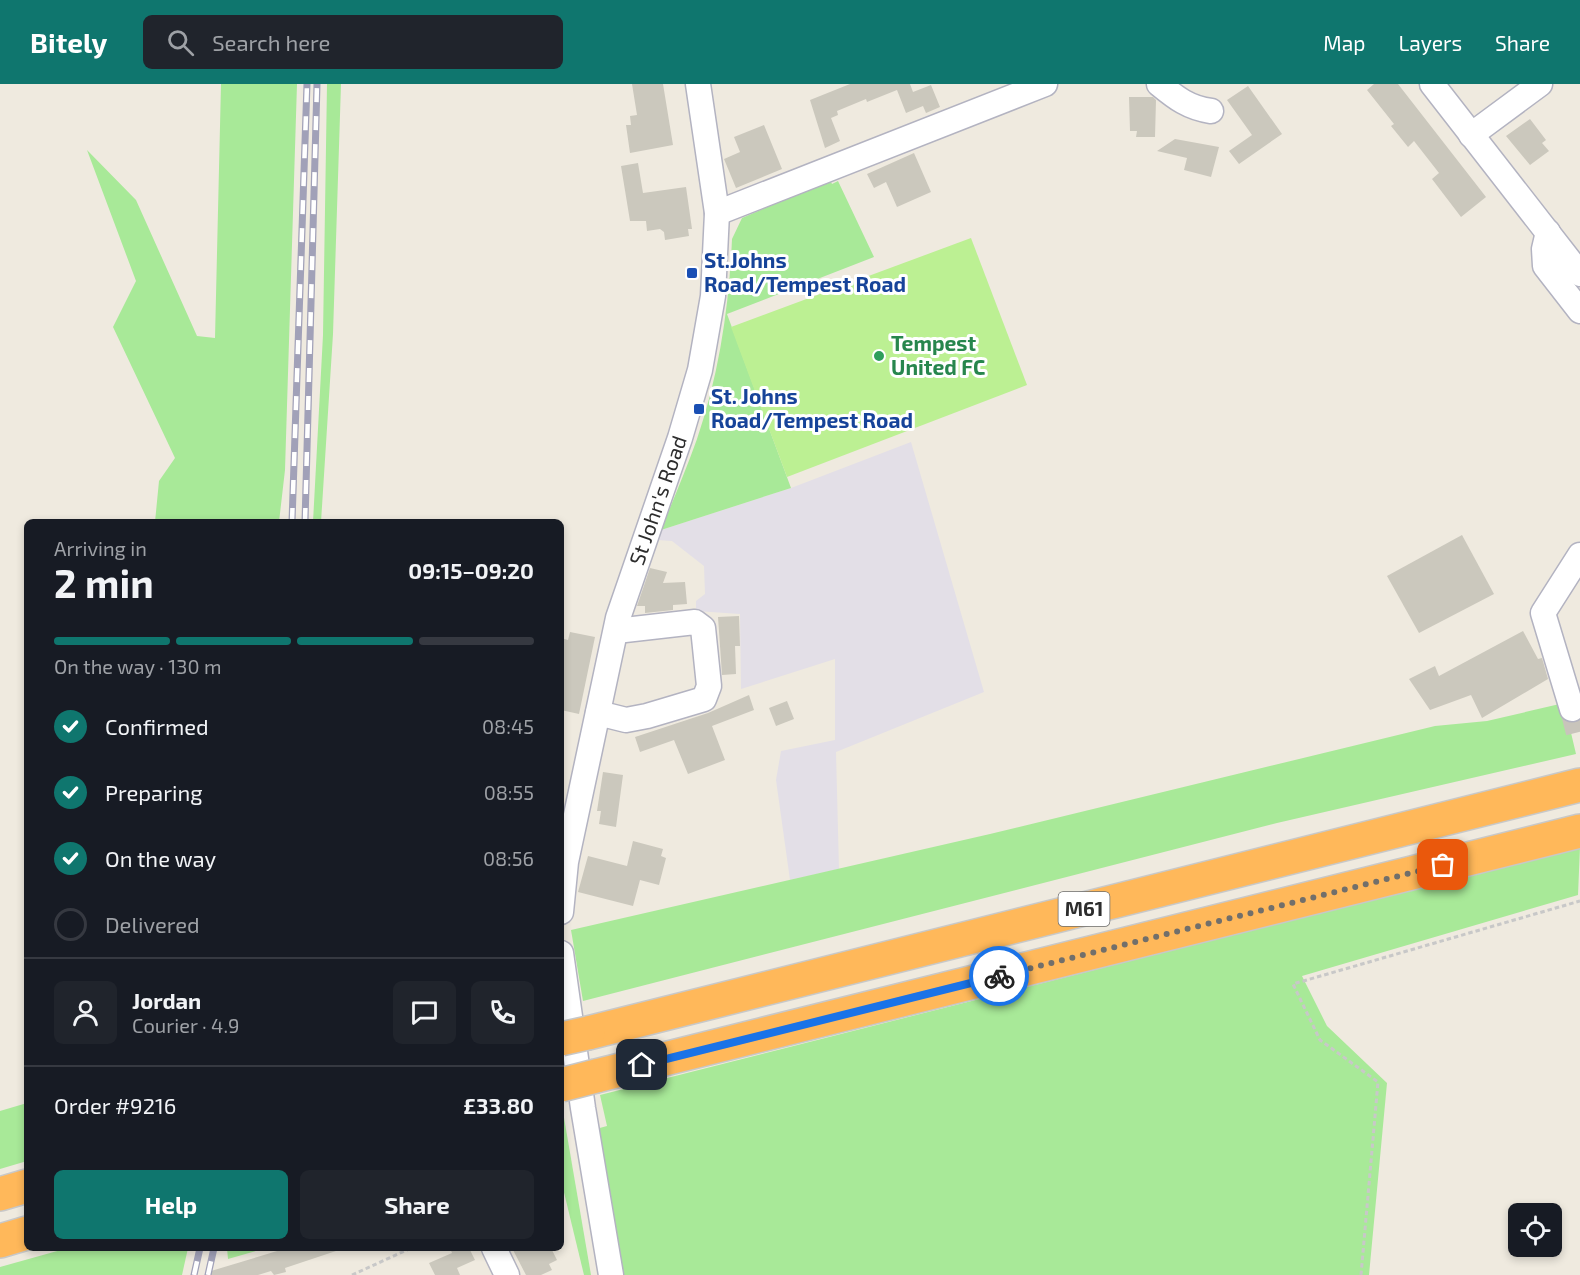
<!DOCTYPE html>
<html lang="en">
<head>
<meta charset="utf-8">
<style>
  :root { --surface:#171b24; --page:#20242c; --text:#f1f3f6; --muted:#9ea1a6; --line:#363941; --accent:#0f766e }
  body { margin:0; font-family:"Exo 2",sans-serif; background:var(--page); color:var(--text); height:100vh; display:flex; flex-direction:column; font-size:22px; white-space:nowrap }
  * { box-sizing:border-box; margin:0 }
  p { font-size:20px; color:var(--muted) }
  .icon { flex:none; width:33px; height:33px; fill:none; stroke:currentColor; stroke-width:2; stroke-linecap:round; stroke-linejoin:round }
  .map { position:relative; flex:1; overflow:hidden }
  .panel { position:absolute; left:24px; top:435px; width:540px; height:732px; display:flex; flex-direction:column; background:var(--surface); border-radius:9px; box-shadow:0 3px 9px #0003 }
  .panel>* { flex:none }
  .fabs { position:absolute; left:1508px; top:1119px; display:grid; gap:12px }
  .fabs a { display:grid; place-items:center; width:54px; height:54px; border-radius:9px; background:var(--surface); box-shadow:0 3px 9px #0003; font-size:30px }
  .pin { position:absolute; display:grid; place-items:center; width:51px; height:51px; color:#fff; margin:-26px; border-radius:12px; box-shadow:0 3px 9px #0006 }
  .courier { position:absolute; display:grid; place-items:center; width:60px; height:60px; margin:-30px; border:4px solid #1a73e8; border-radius:50%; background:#fff; color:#222; box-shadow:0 2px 8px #0007 }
  .summary em { font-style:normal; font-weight:700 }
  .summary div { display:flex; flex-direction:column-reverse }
  .summary { display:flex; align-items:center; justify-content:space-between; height:102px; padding:0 30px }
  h1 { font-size:39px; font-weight:700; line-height:45px }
  .bar { display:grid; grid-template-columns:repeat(4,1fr); gap:9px 6px; align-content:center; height:72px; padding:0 30px }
  .bar i { height:8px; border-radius:4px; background:var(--line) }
  .bar .selected { background:var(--accent) }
  .bar p { grid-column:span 4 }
  .line { display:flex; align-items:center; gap:15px; padding:0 30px; border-top:2px solid var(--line) }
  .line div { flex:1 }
  .round { display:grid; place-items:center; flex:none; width:63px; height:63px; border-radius:9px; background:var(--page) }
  ol { padding:0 30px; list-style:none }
  li { display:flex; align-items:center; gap:18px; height:66px }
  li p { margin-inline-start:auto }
  li .icon { padding:6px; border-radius:50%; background:var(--accent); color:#fff; stroke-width:4 }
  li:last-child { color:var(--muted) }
  li i { width:33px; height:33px; border:3px solid var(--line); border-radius:50% }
  .button { display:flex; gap:12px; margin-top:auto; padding:12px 30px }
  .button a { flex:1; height:69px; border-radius:9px; background:var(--accent); color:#fff; font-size:24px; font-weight:700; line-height:69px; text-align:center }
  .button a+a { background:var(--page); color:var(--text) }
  header { display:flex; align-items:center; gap:36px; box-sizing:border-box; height:84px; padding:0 30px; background:var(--accent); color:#fff }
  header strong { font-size:28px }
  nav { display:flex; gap:33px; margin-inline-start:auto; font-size:21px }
  .search { width:420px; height:54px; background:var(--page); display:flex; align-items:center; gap:15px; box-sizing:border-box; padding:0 21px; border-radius:9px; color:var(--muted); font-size:22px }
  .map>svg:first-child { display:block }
  .industrial { fill:#e3dfe7 }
  .green { fill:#a8e998 }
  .pitch { fill:#bcf093 }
  .building { fill:#cbc8bd }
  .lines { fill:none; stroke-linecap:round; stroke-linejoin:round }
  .minor-tunnel { stroke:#c8c4bb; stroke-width:24; stroke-dasharray:24 12; stroke-linecap:butt }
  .minor-casing { stroke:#b3b3c1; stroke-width:27 }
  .highway-casing { stroke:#c8c8c8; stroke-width:36 }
  .path { stroke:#c8c8c8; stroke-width:3; stroke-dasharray:4.5 3; stroke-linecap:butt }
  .minor { stroke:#fff; stroke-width:24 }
  .highway { stroke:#ffb85a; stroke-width:33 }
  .rail-casing { stroke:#a1a1b8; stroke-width:7 }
  .rail { stroke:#fff; stroke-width:4.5; stroke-dasharray:14; stroke-linecap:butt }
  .highway-bridge-casing { stroke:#c8c8c8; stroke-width:36; stroke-linecap:butt }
  .highway-bridge { stroke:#ffb85a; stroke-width:33 }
  .done { stroke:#716f6b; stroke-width:6; stroke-dasharray:0 10.8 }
  .route { stroke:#1a73e8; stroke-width:8 }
  .transit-dot { fill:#1a4fb4; stroke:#fff; stroke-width:2 }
  .leisure-dot { fill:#2e9e5b; stroke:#fff; stroke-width:2 }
  .labels { text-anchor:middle; stroke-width:6; stroke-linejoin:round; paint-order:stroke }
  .shield { fill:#fff; stroke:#6c6c6c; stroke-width:1.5 }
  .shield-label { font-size:20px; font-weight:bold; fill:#2d2d2d }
  .transit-label { font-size:21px; font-weight:bold; fill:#164399; stroke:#fff; text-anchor:start }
  .leisure-label { font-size:21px; font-weight:bold; fill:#27864d; stroke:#fff; text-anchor:start }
  .street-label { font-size:21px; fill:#2d2d2d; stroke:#fff }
</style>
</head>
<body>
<header>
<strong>Bitely</strong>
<div class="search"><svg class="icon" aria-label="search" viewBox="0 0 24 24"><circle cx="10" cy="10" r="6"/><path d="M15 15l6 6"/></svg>Search here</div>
<nav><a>Map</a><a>Layers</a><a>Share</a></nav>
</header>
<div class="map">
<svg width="1580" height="1191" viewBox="0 0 1580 1191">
  <rect width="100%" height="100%" fill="#efeadf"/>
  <polygon class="industrial" points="911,358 984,608 836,668 839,785 790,796 776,696 781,667 835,656 835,575 741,605 740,530 696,527 696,517 705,510 704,482 672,457 657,456 661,446 791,404"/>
  <g class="green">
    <polygon points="221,0 297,0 285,386 279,438 155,438 159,397 175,374 113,243 136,197 87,66 136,116 197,252 215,254"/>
    <polygon points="327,0 341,0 333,250 321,438 313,438 323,251"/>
    <path d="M830,96l2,4 6,-3 36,76 -147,57 64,174 -130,42c12,-30 25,-60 36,-91 22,-64 32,-132 35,-200l10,-21z"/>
    <polygon points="1564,619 1576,670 1277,739 583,917 571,846 990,750 1435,642 1487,637"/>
    <polygon points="1580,763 1578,811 1302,892 1327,942 1387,999 1369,1191 622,1191 596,1045 607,1042 600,1011"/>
    <polygon points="27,1019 27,1077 0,1085 0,1027"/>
    <polygon points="561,1022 562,1022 591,1191 584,1191 561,1096"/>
    <polygon points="68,1164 188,1164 182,1191 0,1191 0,1183"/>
    <polygon points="227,1164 266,1164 228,1175"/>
  </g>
  <polygon class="pitch" points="971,154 1027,301 787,393 731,243"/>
  <g class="building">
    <polygon points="632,0 663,0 673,61 630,69 626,41 631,41 630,32 637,31"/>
    <polygon points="850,0 910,0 913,8 931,1 940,23 926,29 923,22 906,29 897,6 867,18 866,15 837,27 838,31 831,34 840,57 825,64 810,16"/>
    <polygon points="1374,0 1398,0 1486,113 1461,133 1432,95 1439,89 1414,57 1408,63 1391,42 1394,40 1367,6"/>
    <polygon points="1248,2 1282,50 1239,80 1229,67 1252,51 1227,16"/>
    <polygon points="1129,13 1153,13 1156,16 1155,53 1136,53 1137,47 1130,47"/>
    <polygon points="1530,35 1546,56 1542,59 1549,67 1530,81 1506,52"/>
    <polygon points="764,41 782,85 736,104 724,75 740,68 734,53"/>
    <polygon points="1175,55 1219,63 1211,93 1184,86 1187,74 1157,67"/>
    <polygon points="914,69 931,108 897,123 886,98 874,104 867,90"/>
    <polygon points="638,79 643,109 686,103 692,145 688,145 689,152 665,156 664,148 660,145 647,147 646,137 630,137 621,82"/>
    <polygon points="1462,451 1494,510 1419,549 1387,492"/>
    <polygon points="650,484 667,488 663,499 685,498 687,520 673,521 673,526 645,529 645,522 637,522"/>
    <polygon points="739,532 740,562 735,562 736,590 722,591 718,533"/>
    <polygon points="1523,547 1538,575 1542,574 1548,595 1482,634 1471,611 1430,626 1409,595 1435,582 1439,592"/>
    <polygon points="570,548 595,553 579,630 561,626 561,554 568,556"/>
    <polygon points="749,611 754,626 712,642 725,676 688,690 674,656 640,668 635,653 708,629"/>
    <polygon points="787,617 794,635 776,642 769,624"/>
    <polygon points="603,688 623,691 616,743 599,740 601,727 597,727"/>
    <polygon points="633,757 663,765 661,772 666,774 659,801 640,796 633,822 578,808 588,772 627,782"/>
    <polygon points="287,1164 336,1164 336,1167 285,1184 286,1188 274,1191 271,1187 258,1191 211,1191 211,1187"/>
    <polygon points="450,1164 469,1164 475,1176 457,1184 460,1191 435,1191 429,1179 452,1169"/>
    <polygon points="512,1164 551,1164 557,1176 549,1180 552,1186 541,1191 526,1191"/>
  </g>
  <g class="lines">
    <polyline class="minor-tunnel" points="1572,625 1580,657"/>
    <defs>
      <g id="minor">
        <path d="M1159,0c17,14 30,24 52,27"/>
        <polyline points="1432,0 1580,190"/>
        <polyline points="1471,51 1540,0"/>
        <polyline points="717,129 1045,0"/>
        <polyline points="1548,148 1544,165 1545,182 1580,227"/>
        <polyline points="1572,625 1543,529 1580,471"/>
        <polyline points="598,629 626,636 647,632 704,615 709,602 703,544 695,538 616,547"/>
        <path id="s1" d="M561,828l5,-50 52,-244 62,-180 20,-68 13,-74 4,-83 -19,-129"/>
        <polyline points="561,869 583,1024 611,1191"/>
        <polyline points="494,1164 507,1191"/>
      </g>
      <g id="highway">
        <polyline points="588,949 1580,701"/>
        <polyline points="596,992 1580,747"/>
        <polyline points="0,1110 27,1102"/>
        <polyline points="0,1157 27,1149"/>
      </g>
    </defs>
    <use href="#minor" class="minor-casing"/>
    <use href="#highway" class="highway-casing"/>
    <g class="path">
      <polyline points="352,1191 411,1164"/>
      <polyline points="1361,1191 1378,998 1320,956 1293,900 1580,817"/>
    </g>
    <use href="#minor" class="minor"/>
    <use href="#highway" class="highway"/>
    <defs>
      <g id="rail">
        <polyline points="292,438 307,0"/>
        <polyline points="305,438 317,0"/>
        <polyline points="194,1191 200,1164"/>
        <polyline points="208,1191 214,1164"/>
      </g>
    </defs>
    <use href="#rail" class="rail-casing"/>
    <use href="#rail" class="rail"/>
    <defs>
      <g id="highway-bridge">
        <polyline points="561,955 588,949"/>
        <polyline points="561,1001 596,992"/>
      </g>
    </defs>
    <use href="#highway-bridge" class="highway-bridge-casing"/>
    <use href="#highway-bridge" class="highway-bridge"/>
  </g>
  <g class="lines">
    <polyline class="done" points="999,892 1443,781"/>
    <polyline class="route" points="642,981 999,892"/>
  </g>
  <g class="transit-dot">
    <rect x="686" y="183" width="12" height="12" rx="3"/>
    <rect x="693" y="319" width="12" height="12" rx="3"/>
  </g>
  <circle class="leisure-dot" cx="879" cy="272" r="6"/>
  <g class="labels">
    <rect class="shield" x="1058.5" y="808" width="51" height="34" rx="4.5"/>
    <g class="shield-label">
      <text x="1084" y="832">M61</text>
    </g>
    <g class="transit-label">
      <text x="704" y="184">St.Johns<tspan x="704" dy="24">Road/Tempest Road</tspan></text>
      <text x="711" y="320">St. Johns<tspan x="711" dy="24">Road/Tempest Road</tspan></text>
    </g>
    <g class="leisure-label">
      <text x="891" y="267">Tempest<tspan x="891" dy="24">United FC</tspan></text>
    </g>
    <g class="street-label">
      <text dy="7" stroke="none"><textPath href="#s1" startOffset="424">St John's Road</textPath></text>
    </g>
  </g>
</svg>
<div class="fabs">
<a><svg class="icon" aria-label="locate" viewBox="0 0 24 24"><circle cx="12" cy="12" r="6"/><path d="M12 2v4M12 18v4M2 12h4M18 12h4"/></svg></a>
</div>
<div class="pin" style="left:1443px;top:781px;background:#ea580c"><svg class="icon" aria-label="bag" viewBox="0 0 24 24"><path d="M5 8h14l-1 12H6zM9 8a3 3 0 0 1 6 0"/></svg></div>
<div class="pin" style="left:642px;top:981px;background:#1f2937"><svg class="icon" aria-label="home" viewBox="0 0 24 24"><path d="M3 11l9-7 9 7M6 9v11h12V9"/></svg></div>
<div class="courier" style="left:999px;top:892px"><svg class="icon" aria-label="bike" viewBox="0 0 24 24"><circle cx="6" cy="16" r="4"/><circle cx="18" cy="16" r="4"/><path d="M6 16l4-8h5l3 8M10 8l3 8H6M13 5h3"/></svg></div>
<section class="panel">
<div class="summary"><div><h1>2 min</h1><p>Arriving in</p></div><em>09:15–09:20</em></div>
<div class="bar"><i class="selected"></i><i class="selected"></i><i class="selected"></i><i></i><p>On the way · 130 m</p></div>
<ol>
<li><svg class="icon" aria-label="check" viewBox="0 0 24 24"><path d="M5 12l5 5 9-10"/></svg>Confirmed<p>08:45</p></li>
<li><svg class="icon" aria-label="check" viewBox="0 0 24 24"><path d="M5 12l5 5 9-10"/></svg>Preparing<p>08:55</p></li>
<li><svg class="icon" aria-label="check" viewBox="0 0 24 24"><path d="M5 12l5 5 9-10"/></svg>On the way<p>08:56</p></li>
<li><i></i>Delivered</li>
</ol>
<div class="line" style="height:108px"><a class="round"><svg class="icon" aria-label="person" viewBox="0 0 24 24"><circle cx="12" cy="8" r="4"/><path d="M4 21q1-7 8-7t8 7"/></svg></a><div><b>Jordan</b><p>Courier · 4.9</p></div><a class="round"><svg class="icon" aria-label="chat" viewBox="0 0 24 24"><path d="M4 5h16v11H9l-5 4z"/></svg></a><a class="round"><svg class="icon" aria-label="phone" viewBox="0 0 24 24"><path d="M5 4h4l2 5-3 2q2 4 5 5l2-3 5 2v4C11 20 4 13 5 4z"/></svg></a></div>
<div class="line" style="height:78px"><div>Order #9216</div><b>£33.80</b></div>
<div class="button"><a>Help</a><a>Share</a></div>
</section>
</div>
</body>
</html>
